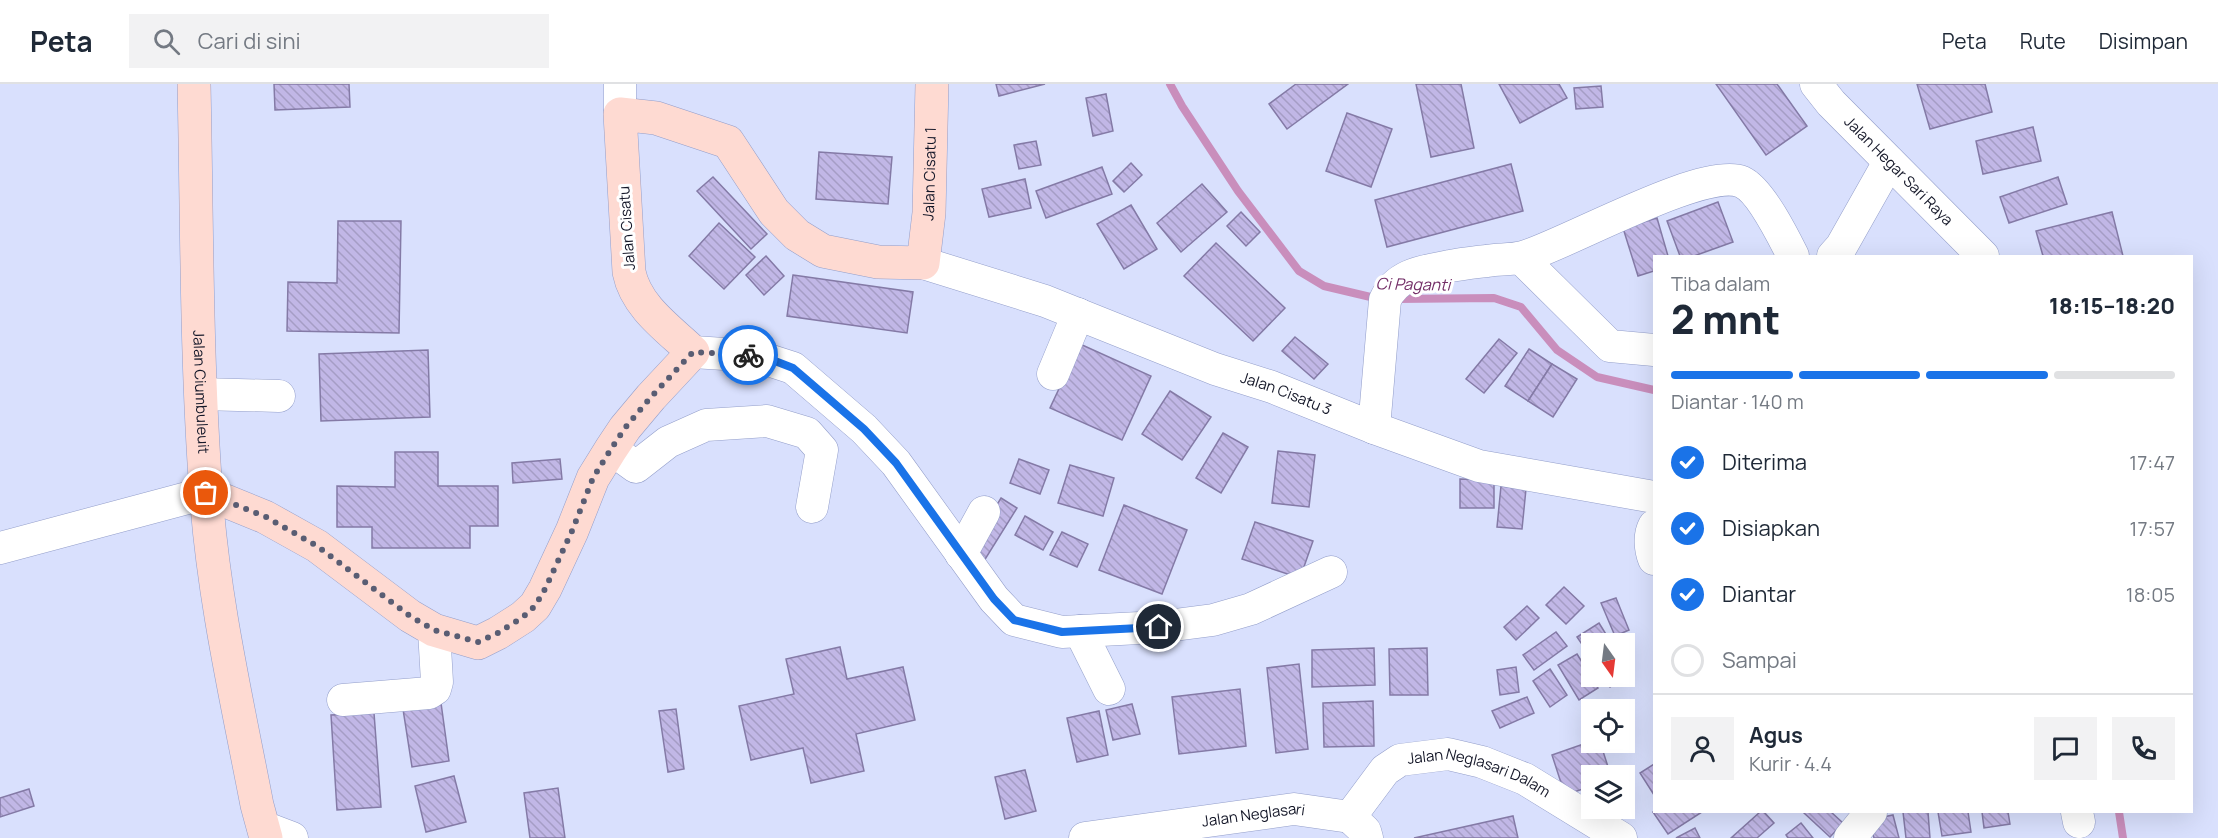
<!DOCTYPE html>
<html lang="id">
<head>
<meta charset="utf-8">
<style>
  :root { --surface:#fff; --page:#f2f2f3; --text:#1f2937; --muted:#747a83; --line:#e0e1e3; --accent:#1a73e8 }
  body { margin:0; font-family:Manrope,sans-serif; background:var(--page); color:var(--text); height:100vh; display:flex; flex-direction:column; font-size:22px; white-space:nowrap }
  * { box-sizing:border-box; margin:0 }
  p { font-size:20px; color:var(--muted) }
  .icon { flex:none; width:33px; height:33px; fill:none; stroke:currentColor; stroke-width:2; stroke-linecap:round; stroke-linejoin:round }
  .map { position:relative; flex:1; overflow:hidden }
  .panel { position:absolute; left:1653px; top:171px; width:540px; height:558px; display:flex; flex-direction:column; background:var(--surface); border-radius:0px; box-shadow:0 6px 24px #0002 }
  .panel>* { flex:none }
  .needle { width:39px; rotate:166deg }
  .fabs { position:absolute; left:1581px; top:549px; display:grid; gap:12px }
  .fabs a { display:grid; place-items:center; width:54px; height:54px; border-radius:0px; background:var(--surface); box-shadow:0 6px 24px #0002; font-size:30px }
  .pin { position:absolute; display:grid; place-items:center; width:51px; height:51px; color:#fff; margin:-26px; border:3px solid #fff; border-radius:50%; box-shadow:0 2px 6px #0007 }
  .courier { position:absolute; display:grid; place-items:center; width:60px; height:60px; margin:-30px; border:4px solid #1a73e8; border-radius:50%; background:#fff; color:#222; box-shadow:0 2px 8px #0007 }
  .summary em { font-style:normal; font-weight:800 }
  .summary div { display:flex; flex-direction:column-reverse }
  .summary { display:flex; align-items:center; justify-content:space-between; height:102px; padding:0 18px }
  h1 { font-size:39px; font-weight:800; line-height:45px }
  .bar { display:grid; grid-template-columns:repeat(4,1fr); gap:9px 6px; align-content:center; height:72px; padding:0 18px }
  .bar i { height:8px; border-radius:4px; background:var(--line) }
  .bar .selected { background:var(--accent) }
  .bar p { grid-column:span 4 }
  .line { display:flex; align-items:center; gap:15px; padding:0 18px; border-top:2px solid var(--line) }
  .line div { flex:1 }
  .round { display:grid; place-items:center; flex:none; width:63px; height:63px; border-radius:0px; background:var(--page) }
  ol { padding:0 18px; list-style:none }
  li { display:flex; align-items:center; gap:18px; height:66px }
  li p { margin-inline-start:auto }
  li .icon { padding:6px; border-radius:50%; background:var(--accent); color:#fff; stroke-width:4 }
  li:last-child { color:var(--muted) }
  li i { width:33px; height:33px; border:3px solid var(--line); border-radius:50% }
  header { display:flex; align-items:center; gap:36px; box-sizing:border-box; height:84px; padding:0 30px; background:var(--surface); border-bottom:2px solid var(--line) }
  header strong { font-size:28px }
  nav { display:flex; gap:33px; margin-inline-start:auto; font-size:21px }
  .search { width:420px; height:54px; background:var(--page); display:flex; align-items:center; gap:15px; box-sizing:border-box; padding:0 21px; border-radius:0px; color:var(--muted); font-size:22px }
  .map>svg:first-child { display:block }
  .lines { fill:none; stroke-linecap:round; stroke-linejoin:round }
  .stream { stroke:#c98ebc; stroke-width:8 }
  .building { fill:url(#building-back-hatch); stroke:#847aa6; stroke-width:1.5 }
  .street-casing { stroke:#939eca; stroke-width:33 }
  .secondary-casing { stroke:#939eca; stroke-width:34 }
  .street { stroke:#fff; stroke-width:32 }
  .secondary { stroke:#fedad2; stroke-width:33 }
  .done { stroke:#595d73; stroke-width:6; stroke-dasharray:0 10.8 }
  .route { stroke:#1a73e8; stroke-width:8 }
  .labels { text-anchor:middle; stroke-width:6; stroke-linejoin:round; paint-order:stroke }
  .street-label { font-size:15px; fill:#141728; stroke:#fff }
  .water-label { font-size:16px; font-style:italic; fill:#732e67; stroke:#fff }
</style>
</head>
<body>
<header>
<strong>Peta</strong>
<div class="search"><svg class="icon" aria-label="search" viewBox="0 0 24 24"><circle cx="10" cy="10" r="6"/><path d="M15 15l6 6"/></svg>Cari di sini</div>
<nav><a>Peta</a><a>Rute</a><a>Disimpan</a></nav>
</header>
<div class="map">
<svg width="2218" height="754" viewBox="0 0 2218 754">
  <defs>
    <pattern id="building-back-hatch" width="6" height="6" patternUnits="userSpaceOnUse" patternTransform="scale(1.5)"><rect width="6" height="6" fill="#c1b7e6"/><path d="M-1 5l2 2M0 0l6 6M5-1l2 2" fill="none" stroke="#a59dc5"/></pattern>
  </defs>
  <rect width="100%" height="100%" fill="#d9e0fd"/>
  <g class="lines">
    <g class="stream">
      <polyline points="1170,0 1182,22 1238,107 1299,187 1324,202 1379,215"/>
      <polyline points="1397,215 1494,214 1521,223 1557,266 1597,293 1654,306"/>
      <polyline points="2119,728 2123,754"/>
    </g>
  </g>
  <g class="building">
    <polygon points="274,0 349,0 350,23 275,26"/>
    <polygon points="996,0 1045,0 999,12"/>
    <polygon points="1296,0 1348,0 1287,45 1269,20"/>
    <polygon points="1416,0 1461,0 1474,64 1431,73"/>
    <polygon points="1499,0 1559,0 1567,14 1520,39"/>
    <polygon points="1716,0 1777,0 1807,42 1766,71"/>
    <polygon points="1917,0 1985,0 1992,28 1930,45"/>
    <polygon points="1601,2 1603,23 1576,25 1574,4"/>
    <polygon points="1106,10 1113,47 1093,52 1086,14"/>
    <polygon points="1347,29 1392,45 1371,103 1326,87"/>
    <polygon points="2033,43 2041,77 1983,90 1976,57"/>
    <polygon points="1036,57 1041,81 1019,85 1014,61"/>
    <polygon points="819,68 892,73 888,120 816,115"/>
    <polygon points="1131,79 1142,91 1124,108 1113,97"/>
    <polygon points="1511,80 1523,127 1387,163 1375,116"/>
    <polygon points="1102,83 1112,110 1046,134 1036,107"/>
    <polygon points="713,93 767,150 751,165 697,107"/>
    <polygon points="2058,93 2067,120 2009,139 2000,113"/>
    <polygon points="1025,95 1031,124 989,133 982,105"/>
    <polygon points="1202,100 1227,128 1181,168 1157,139"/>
    <polygon points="1718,118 1733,158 1694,172 1680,172 1667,137"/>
    <polygon points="1131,121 1157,165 1124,185 1097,140"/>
    <polygon points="1241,128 1260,148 1246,162 1227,142"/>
    <polygon points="2112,128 2123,172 2043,172 2036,147"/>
    <polygon points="1657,134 1668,172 1654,172 1654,187 1638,192 1623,144"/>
    <polygon points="338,137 401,137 399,249 287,247 288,198 337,199"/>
    <polygon points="719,139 755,173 724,205 689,172"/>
    <polygon points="1216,159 1285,224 1253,257 1184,192"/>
    <polygon points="766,172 784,192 764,211 746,191"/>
    <polygon points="793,191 913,208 907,249 787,232"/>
    <polygon points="1295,253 1328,280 1314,295 1282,267"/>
    <polygon points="1499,255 1517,269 1484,309 1466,295"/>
    <polygon points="1080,260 1151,292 1122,356 1050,324"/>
    <polygon points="1529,265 1552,280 1528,317 1505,302"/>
    <polygon points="428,266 430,333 321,337 319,270"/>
    <polygon points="1552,280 1577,295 1553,333 1528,317"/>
    <polygon points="1170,307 1211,333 1182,376 1142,350"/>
    <polygon points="1223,349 1248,363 1221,409 1196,394"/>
    <polygon points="1278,367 1315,371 1309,423 1272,419"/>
    <polygon points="395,368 438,368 438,402 498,402 498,442 470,442 470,464 372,464 372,443 337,443 337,402 395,403"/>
    <polygon points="560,375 562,395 513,399 512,379"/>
    <polygon points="1019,375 1049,386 1040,410 1010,399"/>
    <polygon points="1070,381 1114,394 1103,432 1058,419"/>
    <polygon points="1460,395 1494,396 1494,424 1460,424"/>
    <polygon points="1501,402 1526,405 1522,445 1497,443"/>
    <polygon points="1001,414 1017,424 984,477 968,468"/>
    <polygon points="1124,421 1187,446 1162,510 1099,486"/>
    <polygon points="1025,432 1053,448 1043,466 1015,451"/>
    <polygon points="1255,438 1313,457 1300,494 1242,475"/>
    <polygon points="1062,448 1088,460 1077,483 1050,471"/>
    <polygon points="1564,503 1584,522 1566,540 1546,521"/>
    <polygon points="1616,514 1629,546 1615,552 1601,519"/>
    <polygon points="1527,522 1539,534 1516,556 1504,543"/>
    <polygon points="1599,539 1612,560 1592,560 1592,575 1577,553"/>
    <polygon points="1556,548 1567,562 1534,586 1523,571"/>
    <polygon points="840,563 847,595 903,583 915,636 856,650 864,687 811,699 803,664 751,676 739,622 794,610 786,575"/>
    <polygon points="1374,564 1375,601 1312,603 1312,566"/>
    <polygon points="1427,564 1428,611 1390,611 1389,565"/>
    <polygon points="1577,570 1598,604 1579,616 1558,581"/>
    <polygon points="1624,578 1632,589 1610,603 1603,592 1624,592"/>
    <polygon points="1299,580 1308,665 1276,669 1267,584"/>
    <polygon points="1516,583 1519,608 1500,611 1497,586"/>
    <polygon points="1550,585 1567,611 1550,623 1533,597"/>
    <polygon points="1240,605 1246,662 1179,670 1172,613"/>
    <polygon points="1527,613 1534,629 1500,644 1492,627"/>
    <polygon points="1373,617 1374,662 1324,663 1323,619"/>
    <polygon points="441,619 449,677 412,683 403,625"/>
    <polygon points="1132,620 1140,650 1113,656 1106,626"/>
    <polygon points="676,625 684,685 668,688 659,627"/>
    <polygon points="1099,627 1108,671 1077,678 1067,634"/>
    <polygon points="374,629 381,723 337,726 331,631"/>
    <polygon points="1592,657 1600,658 1611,692 1592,692 1592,702 1565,711 1552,671"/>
    <polygon points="1654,680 1654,711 1640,689"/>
    <polygon points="1025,686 1036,727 1005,735 995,693"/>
    <polygon points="454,692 466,738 426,748 415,702"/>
    <polygon points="558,704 565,754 530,754 524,709"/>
    <polygon points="29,705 34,722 0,733 0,714"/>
    <polygon points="1654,727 1654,728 1702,728 1668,750 1653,728"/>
    <polygon points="1760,728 1764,728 1774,739 1757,754 1731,754"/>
    <polygon points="1805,728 1831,728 1843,739 1830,753 1804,729"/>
    <polygon points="1903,728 1928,728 1930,754 1906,754"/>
    <polygon points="1938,728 1968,728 1971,748 1942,752"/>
    <polygon points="1982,728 2008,728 2010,740 1984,744"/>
    <polygon points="1893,731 1899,754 1874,754 1869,736"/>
    <polygon points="1513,732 1518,754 1414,754"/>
    <polygon points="1801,739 1813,754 1788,754 1786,751"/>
    <polygon points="1695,744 1700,754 1676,754"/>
  </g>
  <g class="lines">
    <defs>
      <g id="street">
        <polyline points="620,0 620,30"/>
        <path id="s1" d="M1816,0l15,19 152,153"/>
        <polyline points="1833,172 1841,163 1889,78"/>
        <polyline points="1521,174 1610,262 1654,266"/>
        <path id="s2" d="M923,179l122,38 170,68 57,18 102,41 105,38 175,31"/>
        <polyline points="693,268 756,272 793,284 864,345 896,379 994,515 1014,536 1062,548 1159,543 1213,536 1251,525 1331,488"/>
        <polyline points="1053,290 1078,230"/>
        <polyline points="201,310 279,312"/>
        <path d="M1374,344l11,-128c12,-27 40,-29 65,-34 12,-2 25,-4 37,-5 11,-2 25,-1 36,-4 44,-13 181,-91 219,-75 18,8 42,56 51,74"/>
        <polyline points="611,365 636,383 668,358 706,341 767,337 807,349 822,366 812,423"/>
        <path d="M1654,442c-5,9 -4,23 0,33"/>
        <polyline points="0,464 206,409"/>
        <polyline points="961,470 984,428"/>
        <polyline points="1080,547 1109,605"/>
        <polyline points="343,616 429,609 435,605 437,598 434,546"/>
        <polyline points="2077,728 2079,738"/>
        <path id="s3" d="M1350,733l35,-47 15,-10 48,-6 34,8 43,17 96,59"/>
        <polyline points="1350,733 1365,747 1367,754"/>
        <polyline points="263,743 292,754"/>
        <path id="s4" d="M1085,754l209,-29 56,8"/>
        <polyline points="1850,754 1871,728"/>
      </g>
      <g id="secondary">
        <path id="s5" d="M194,0c3,136 2,272 12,408 7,105 31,209 51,313l9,33"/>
        <path id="s6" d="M206,409l59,24 52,29 93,70 24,14 44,13 20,-10 25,-16 12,-11 10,-17 27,-58 21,-53 18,-29 14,-21 26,-31 42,-45c-24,-23 -57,-45 -64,-80l-9,-158 36,4 72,24 46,70 23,23 26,16 55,11 45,1 6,-50 3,-129"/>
      </g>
    </defs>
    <use href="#street" class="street-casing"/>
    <use href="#secondary" class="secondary-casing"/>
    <use href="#street" class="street"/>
    <use href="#secondary" class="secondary"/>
  </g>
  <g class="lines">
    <polyline class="done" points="206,409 266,433 317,462 410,532 434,546 478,558 498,549 523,533 535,522 545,505 572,447 593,394 611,365 625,344 651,313 693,268 748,271"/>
    <polyline class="route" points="748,271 775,277 793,284 864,345 896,379 994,515 1014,536 1062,548 1159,543"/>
  </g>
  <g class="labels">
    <g class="street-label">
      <text dy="5" stroke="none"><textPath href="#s1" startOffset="120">Jalan Hegar Sari Raya</textPath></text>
      <text dy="5" stroke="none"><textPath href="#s6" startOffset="1396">Jalan Cisatu 1</textPath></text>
      <text transform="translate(627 144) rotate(-94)" y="5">Jalan Cisatu</text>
      <text dy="5" stroke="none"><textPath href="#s5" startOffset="308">Jalan Ciumbuleuit</textPath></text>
      <text dy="5" stroke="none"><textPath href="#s2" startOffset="386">Jalan Cisatu 3</textPath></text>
      <text dy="5" stroke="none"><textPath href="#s3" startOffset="159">Jalan Neglasari Dalam</textPath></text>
      <text dy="5" stroke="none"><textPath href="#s4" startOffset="170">Jalan Neglasari</textPath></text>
    </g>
    <g class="water-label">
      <text transform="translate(1413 200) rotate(1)" y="6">Ci Paganti</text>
    </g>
  </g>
</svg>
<div class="fabs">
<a><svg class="needle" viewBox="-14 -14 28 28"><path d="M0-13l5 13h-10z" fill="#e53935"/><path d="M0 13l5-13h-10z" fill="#747a83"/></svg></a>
<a><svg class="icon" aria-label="locate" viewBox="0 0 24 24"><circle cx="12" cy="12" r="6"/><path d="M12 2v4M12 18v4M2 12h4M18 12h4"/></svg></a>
<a><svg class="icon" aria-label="layers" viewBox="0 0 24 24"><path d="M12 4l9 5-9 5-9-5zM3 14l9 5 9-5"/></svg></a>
</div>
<div class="pin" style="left:206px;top:409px;background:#ea580c"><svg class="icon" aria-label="bag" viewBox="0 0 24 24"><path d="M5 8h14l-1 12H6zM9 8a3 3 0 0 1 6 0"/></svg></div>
<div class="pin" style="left:1159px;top:543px;background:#1f2937"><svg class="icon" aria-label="home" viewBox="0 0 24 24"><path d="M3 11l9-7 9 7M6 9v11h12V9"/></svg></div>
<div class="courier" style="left:748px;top:271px"><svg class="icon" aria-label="bike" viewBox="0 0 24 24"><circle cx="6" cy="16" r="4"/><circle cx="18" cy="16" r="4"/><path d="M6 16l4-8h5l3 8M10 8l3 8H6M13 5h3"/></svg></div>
<section class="panel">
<div class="summary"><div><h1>2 mnt</h1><p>Tiba dalam</p></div><em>18:15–18:20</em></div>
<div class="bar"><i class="selected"></i><i class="selected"></i><i class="selected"></i><i></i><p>Diantar · 140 m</p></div>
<ol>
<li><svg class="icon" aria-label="check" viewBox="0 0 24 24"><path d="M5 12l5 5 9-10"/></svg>Diterima<p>17:47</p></li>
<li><svg class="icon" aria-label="check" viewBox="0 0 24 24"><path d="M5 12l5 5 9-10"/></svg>Disiapkan<p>17:57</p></li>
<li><svg class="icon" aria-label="check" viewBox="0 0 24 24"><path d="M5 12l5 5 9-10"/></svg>Diantar<p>18:05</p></li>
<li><i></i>Sampai</li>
</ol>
<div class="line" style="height:108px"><a class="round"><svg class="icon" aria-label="person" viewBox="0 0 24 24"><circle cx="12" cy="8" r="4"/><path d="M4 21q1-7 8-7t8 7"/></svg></a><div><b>Agus</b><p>Kurir · 4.4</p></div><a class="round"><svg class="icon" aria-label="chat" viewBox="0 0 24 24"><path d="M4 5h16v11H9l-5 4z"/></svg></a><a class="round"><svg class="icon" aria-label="phone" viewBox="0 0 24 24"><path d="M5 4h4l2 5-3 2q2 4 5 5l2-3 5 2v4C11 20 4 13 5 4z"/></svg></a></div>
</section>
</div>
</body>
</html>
